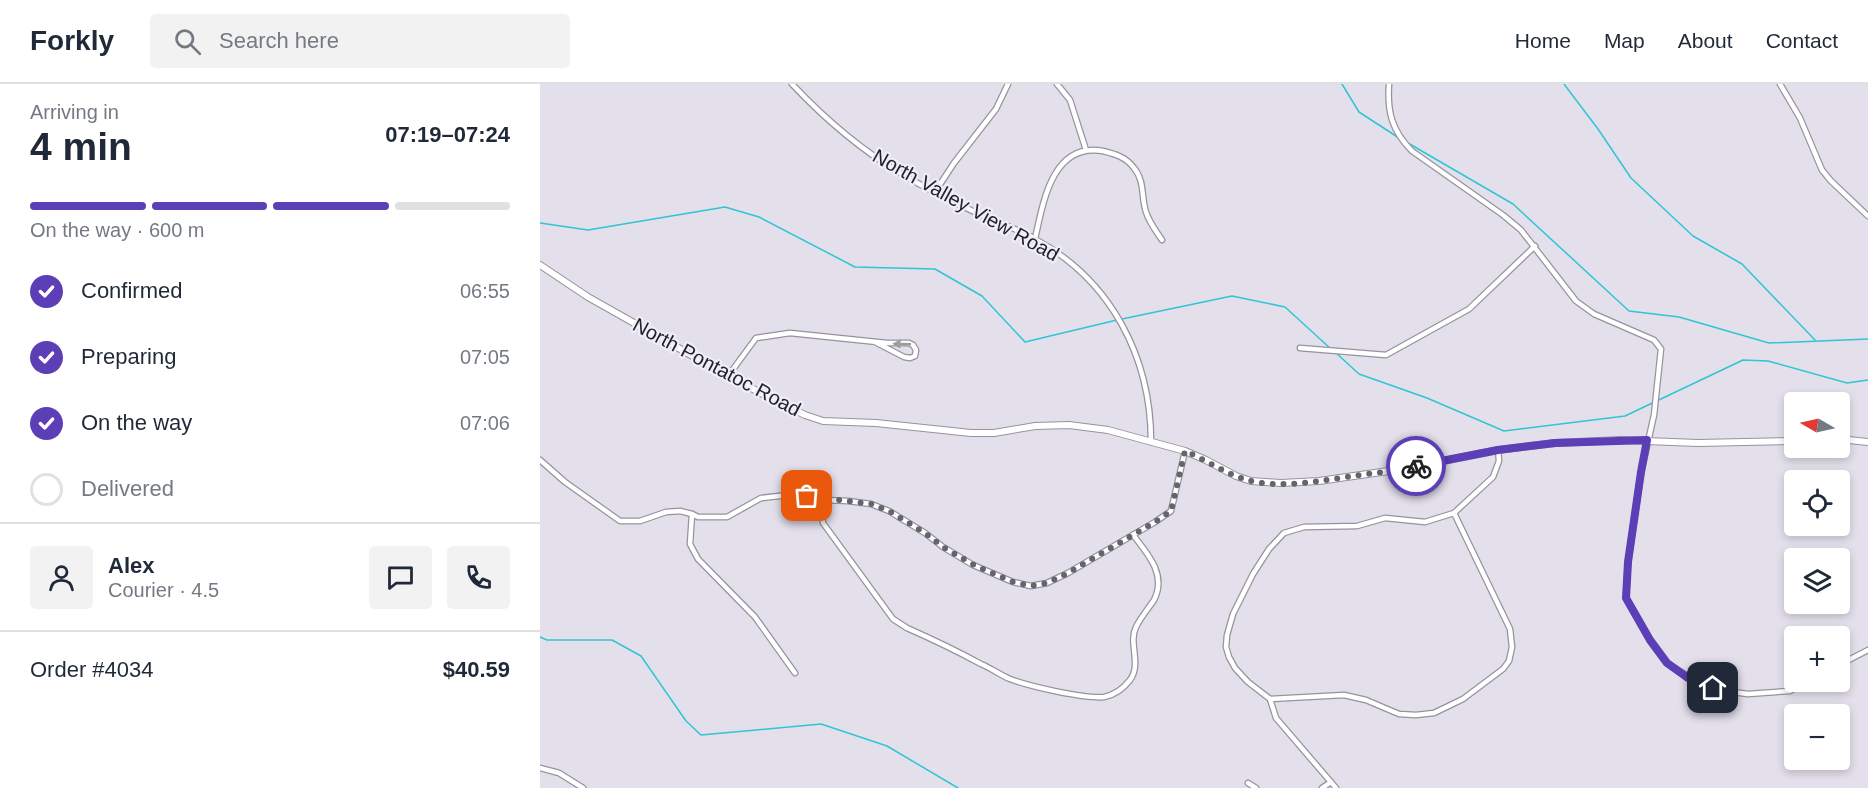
<!DOCTYPE html>
<html lang="en">
<head>
<meta charset="utf-8">
<style>
  :root { --surface:#fff; --page:#f2f2f3; --text:#1f2937; --muted:#747a83; --line:#e0e1e3; --accent:#5c3eb7 }
  body { margin:0; font-family:Arial,sans-serif; background:var(--page); color:var(--text); height:100vh; display:flex; flex-direction:column; font-size:22px; white-space:nowrap }
  * { box-sizing:border-box; margin:0 }
  p { font-size:20px; color:var(--muted) }
  .icon { flex:none; width:33px; height:33px; fill:none; stroke:currentColor; stroke-width:2; stroke-linecap:round; stroke-linejoin:round }
  .map { position:relative; flex:1; overflow:hidden }
  .drawer { display:flex; flex-direction:column; background:var(--surface); width:540px }
  .drawer>* { flex:none }
  .needle { width:39px; rotate:279deg }
  .buttons { position:absolute; left:1244px; top:308px; display:grid; gap:12px }
  .buttons a { display:grid; place-items:center; width:66px; height:66px; border-radius:6px; background:var(--surface); box-shadow:0 3px 9px #0003; font-size:30px }
  .pin { position:absolute; display:grid; place-items:center; width:51px; height:51px; color:#fff; margin:-26px; border-radius:12px; box-shadow:0 3px 9px #0006 }
  .courier { position:absolute; display:grid; place-items:center; width:60px; height:60px; margin:-30px; border:4px solid #5c3eb7; border-radius:50%; background:#fff; color:#222; box-shadow:0 2px 8px #0007 }
  .overview em { font-style:normal; font-weight:600 }
  .overview div { display:flex; flex-direction:column-reverse }
  .overview { display:flex; align-items:center; justify-content:space-between; height:102px; padding:0 30px }
  h1 { font-size:39px; font-weight:600; line-height:45px }
  .bar { display:grid; grid-template-columns:repeat(4,1fr); gap:9px 6px; align-content:center; height:72px; padding:0 30px }
  .bar i { height:8px; border-radius:4px; background:var(--line) }
  .bar .on { background:var(--accent) }
  .bar p { grid-column:span 4 }
  .line { display:flex; align-items:center; gap:15px; padding:0 30px; border-top:2px solid var(--line) }
  .line div { flex:1 }
  .round { display:grid; place-items:center; flex:none; width:63px; height:63px; border-radius:6px; background:var(--page) }
  ol { padding:0 30px; list-style:none }
  li { display:flex; align-items:center; gap:18px; height:66px }
  li p { margin-inline-start:auto }
  li .icon { padding:6px; border-radius:50%; background:var(--accent); color:#fff; stroke-width:4 }
  li:last-child { color:var(--muted) }
  li i { width:33px; height:33px; border:3px solid var(--line); border-radius:50% }
  header { display:flex; align-items:center; gap:36px; box-sizing:border-box; height:84px; padding:0 30px; background:var(--surface); border-bottom:2px solid var(--line) }
  header strong { font-size:28px }
  nav { display:flex; gap:33px; margin-inline-start:auto; font-size:21px }
  .search { width:420px; height:54px; background:var(--page); display:flex; align-items:center; gap:15px; box-sizing:border-box; padding:0 21px; border-radius:6px; color:var(--muted); font-size:22px }
  main { display:flex; flex:1; min-height:0 }
  .map>svg:first-child { display:block }
  .lines { fill:none; stroke-linecap:round; stroke-linejoin:round }
  .stream { stroke:#30c4d4; stroke-width:1.5 }
  .minor-casing { stroke:#95939e; stroke-width:7 }
  .tertiary-casing { stroke:#95939e; stroke-width:8 }
  .minor { stroke:#fff; stroke-width:4.5 }
  .tertiary { stroke:#fff; stroke-width:6 }
  .oneway { fill:#9c9c9d }
  .done { stroke:#66646b; stroke-width:6; stroke-dasharray:0 10.8 }
  .route { stroke:#5c3eb7; stroke-width:8 }
  .labels { text-anchor:middle; stroke-width:4.5; stroke-linejoin:round; paint-order:stroke }
  .street-label { font-size:20px; fill:#232226; stroke:#f0edfa }
</style>
</head>
<body>
<header>
<strong>Forkly</strong>
<div class="search"><svg class="icon" aria-label="search" viewBox="0 0 24 24"><circle cx="10" cy="10" r="6"/><path d="M15 15l6 6"/></svg>Search here</div>
<nav><a>Home</a><a>Map</a><a>About</a><a>Contact</a></nav>
</header>
<main>
<section class="drawer">
<div class="overview"><div><h1>4 min</h1><p>Arriving in</p></div><em>07:19–07:24</em></div>
<div class="bar"><i class="on"></i><i class="on"></i><i class="on"></i><i></i><p>On the way · 600 m</p></div>
<ol>
<li><svg class="icon" aria-label="check" viewBox="0 0 24 24"><path d="M5 12l5 5 9-10"/></svg>Confirmed<p>06:55</p></li>
<li><svg class="icon" aria-label="check" viewBox="0 0 24 24"><path d="M5 12l5 5 9-10"/></svg>Preparing<p>07:05</p></li>
<li><svg class="icon" aria-label="check" viewBox="0 0 24 24"><path d="M5 12l5 5 9-10"/></svg>On the way<p>07:06</p></li>
<li><i></i>Delivered</li>
</ol>
<div class="line" style="height:108px"><a class="round"><svg class="icon" aria-label="person" viewBox="0 0 24 24"><circle cx="12" cy="8" r="4"/><path d="M4 21q1-7 8-7t8 7"/></svg></a><div><b>Alex</b><p>Courier · 4.5</p></div><a class="round"><svg class="icon" aria-label="chat" viewBox="0 0 24 24"><path d="M4 5h16v11H9l-5 4z"/></svg></a><a class="round"><svg class="icon" aria-label="phone" viewBox="0 0 24 24"><path d="M5 4h4l2 5-3 2q2 4 5 5l2-3 5 2v4C11 20 4 13 5 4z"/></svg></a></div>
<div class="line" style="height:78px"><div>Order #4034</div><b>$40.59</b></div>
</section>
<div class="map">
<svg width="1328" height="704" viewBox="0 0 1328 704">
  <rect width="100%" height="100%" fill="#e3e0ec"/>
  <g class="lines">
    <g class="stream">
      <polyline points="802,0 819,28 859,54"/>
      <polyline points="1024,0 1058,45 1091,94 1153,152 1202,180 1275,256"/>
      <polyline points="868,59 973,120 1089,227 1139,233 1229,259 1328,255"/>
      <polyline points="0,139 48,146 185,123 219,133 315,183 395,185 442,212 485,258 577,236"/>
      <polyline points="582,235 692,212 745,223 791,265"/>
      <polyline points="795,268 819,290 887,314 964,347 1085,332 1203,276 1228,277 1307,299 1328,296"/>
      <polyline points="0,553 7,556 72,556 101,572 146,637 161,651 281,640 347,662 418,704"/>
    </g>
    <defs>
      <g id="minor">
        <path d="M252,0c32,34 68,65 108,89 26,16 54,29 81,42 18,8 37,14 54,24 76,41 116,118 116,203"/>
        <polyline points="517,0 530,16 546,66"/>
        <path d="M849,0c-2,28 3,47 23,67l91,64 18,15 55,71 18,13 60,26 7,9 -7,66 -13,58 -13,89 -2,36 24,42 17,23 33,21 25,7 23,3 42,-3 17,-10"/>
        <polyline points="1240,0 1260,34 1282,86 1291,97 1328,132"/>
        <polyline points="395,108 414,79 456,25 468,0"/>
        <path d="M495,155c8,-36 17,-97 68,-88 12,3 23,6 31,17 11,13 7,29 12,44 3,10 10,19 16,28"/>
        <polyline points="760,264 846,271 929,225 995,162"/>
        <polyline points="188,292 216,254 250,249 347,259 369,259 373,261 376,266 375,272 370,274 364,273 335,258"/>
        <polyline points="0,376 25,398 80,437 100,437 126,428 140,427 152,430 158,433 187,433 221,414 248,411 285,416 308,417 331,420 349,427 385,449 403,463 433,481 473,498 491,502 507,499 528,489 615,438 631,427 645,367"/>
        <path d="M285,416l-3,12 1,11 70,96 14,9c25,11 50,23 74,36 10,4 19,11 29,15 18,7 74,20 94,18 11,-2 19,-8 26,-17 12,-16 -2,-37 6,-53 5,-10 12,-18 18,-27 13,-25 -6,-46 -21,-65"/>
        <polyline points="152,430 150,460 158,475 215,533 255,589"/>
        <polyline points="1299,581 1328,566"/>
        <polyline points="730,615 804,611 826,616 859,630 876,631 894,629 923,615 963,585 969,577 972,563 970,545 914,429"/>
        <polyline points="0,684 19,689 43,704"/>
        <polyline points="708,699 716,704"/>
        <polyline points="782,704 791,698"/>
        <polyline points="796,704 736,634 730,615 708,598 695,584 689,573 686,563 687,551 693,530 713,490 729,465 744,449 764,443 817,442 845,434 885,438 914,429 953,393 959,377 958,366"/>
      </g>
      <g id="tertiary">
        <polyline points="0,181 48,213 188,292 240,319 265,331 283,337 336,339 431,349 454,349 495,342 529,341 568,346 645,367 666,376 696,392 711,397 741,399 779,397 869,384 958,366 1015,359 1080,356 1158,359 1254,357"/>
        <polyline points="1299,355 1328,358"/>
      </g>
    </defs>
    <use href="#minor" class="minor-casing"/>
    <use href="#tertiary" class="tertiary-casing"/>
    <use href="#minor" class="minor"/>
    <use href="#tertiary" class="tertiary"/>
  </g>
  <defs><path id="oneway-solid" d="M-6-.8H1V-3.2L6.5 0L1 3.2V.8H-6Z" transform="scale(1.5)"/></defs>
  <use class="oneway" href="#oneway-solid" transform="translate(362 260) rotate(-178)"/>
  <g class="lines">
    <path class="done" d="M267,412l64,8 18,7 36,22 18,14 31,18 39,17 18,4 16,-3 21,-10 87,-51 16,-11 14,-60c21,9 41,23 62,29 31,9 74,1 106,-4 21,-3 42,-5 63,-10"/>
    <polyline class="route" points="876,382 958,366 1015,359 1107,356 1101,388 1088,478 1086,514 1110,556 1127,579 1148,594 1173,604"/>
  </g>
  <g class="labels">
    <g class="street-label">
      <text transform="translate(426 121) rotate(29)" y="7">North Valley View Road</text>
      <text transform="translate(177 283) rotate(28)" y="7">North Pontatoc Road</text>
    </g>
  </g>
</svg>
<div class="buttons">
<a><svg class="needle" viewBox="-14 -14 28 28"><path d="M0-13l5 13h-10z" fill="#e53935"/><path d="M0 13l5-13h-10z" fill="#747a83"/></svg></a>
<a><svg class="icon" aria-label="locate" viewBox="0 0 24 24"><circle cx="12" cy="12" r="6"/><path d="M12 2v4M12 18v4M2 12h4M18 12h4"/></svg></a>
<a><svg class="icon" aria-label="layers" viewBox="0 0 24 24"><path d="M12 4l9 5-9 5-9-5zM3 14l9 5 9-5"/></svg></a>
<a>+</a>
<a>−</a>
</div>
<div class="pin" style="left:267px;top:412px;background:#ea580c"><svg class="icon" aria-label="bag" viewBox="0 0 24 24"><path d="M5 8h14l-1 12H6zM9 8a3 3 0 0 1 6 0"/></svg></div>
<div class="pin" style="left:1173px;top:604px;background:#1f2937"><svg class="icon" aria-label="home" viewBox="0 0 24 24"><path d="M3 11l9-7 9 7M6 9v11h12V9"/></svg></div>
<div class="courier" style="left:876px;top:382px"><svg class="icon" aria-label="bike" viewBox="0 0 24 24"><circle cx="6" cy="16" r="4"/><circle cx="18" cy="16" r="4"/><path d="M6 16l4-8h5l3 8M10 8l3 8H6M13 5h3"/></svg></div>
</div>
</main>
</body>
</html>
